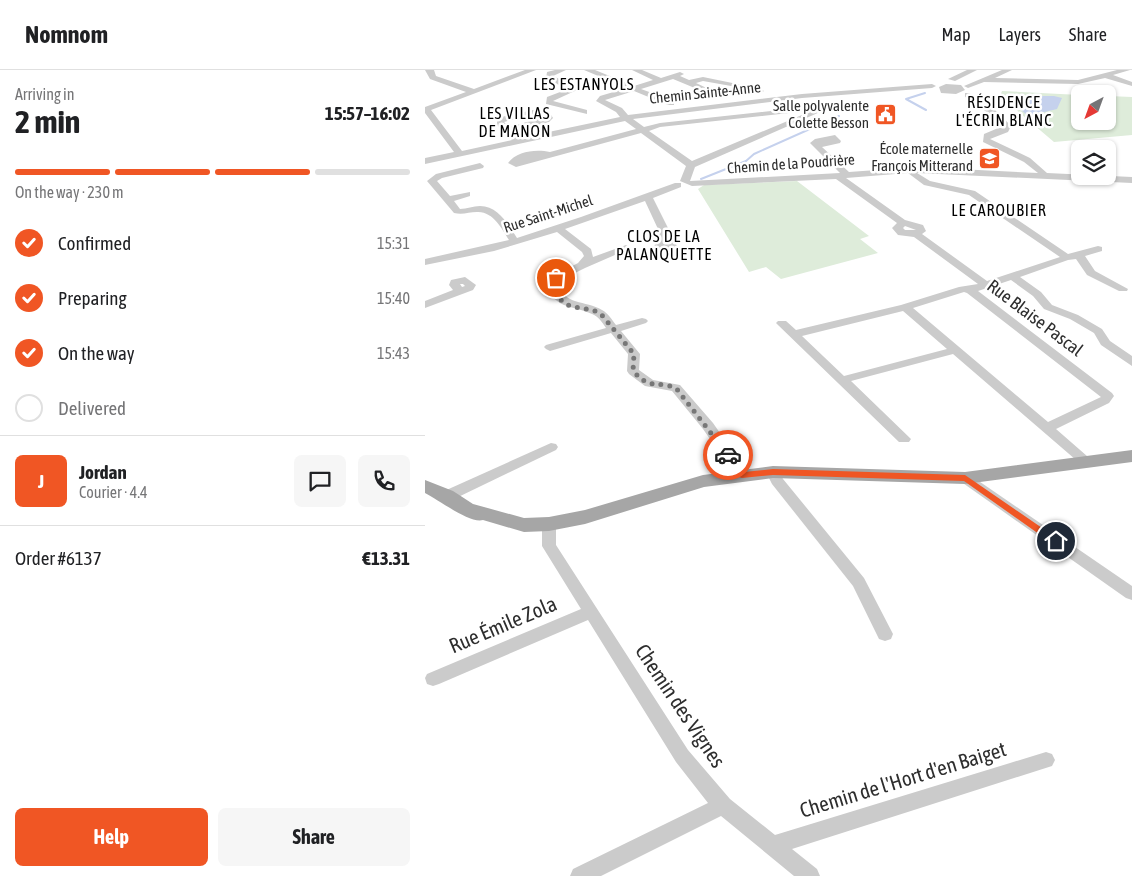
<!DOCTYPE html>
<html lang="en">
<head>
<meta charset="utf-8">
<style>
  :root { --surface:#fff; --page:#f6f6f6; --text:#202124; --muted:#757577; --line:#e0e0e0; --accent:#f05624 }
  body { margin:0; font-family:"Asap Condensed",sans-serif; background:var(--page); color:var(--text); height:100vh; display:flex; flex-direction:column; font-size:19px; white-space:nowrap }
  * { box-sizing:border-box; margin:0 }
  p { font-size:16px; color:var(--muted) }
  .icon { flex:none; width:28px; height:28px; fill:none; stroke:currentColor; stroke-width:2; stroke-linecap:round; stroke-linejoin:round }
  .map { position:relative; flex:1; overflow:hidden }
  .side { display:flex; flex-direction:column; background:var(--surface); width:425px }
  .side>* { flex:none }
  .needle { width:32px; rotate:221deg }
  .buttons { position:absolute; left:646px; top:15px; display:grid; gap:10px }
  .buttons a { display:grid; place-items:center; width:45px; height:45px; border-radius:8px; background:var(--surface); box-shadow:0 1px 4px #0004; font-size:25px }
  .pin { position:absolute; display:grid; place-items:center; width:42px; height:42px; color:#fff; margin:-21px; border:2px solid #fff; border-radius:50%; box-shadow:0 1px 5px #0007 }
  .courier { position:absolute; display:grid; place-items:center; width:50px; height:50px; margin:-25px; border:4px solid #f05624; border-radius:50%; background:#fff; color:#222; box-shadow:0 1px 6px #0007 }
  .head em { font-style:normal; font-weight:700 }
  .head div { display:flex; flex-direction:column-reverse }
  .head { display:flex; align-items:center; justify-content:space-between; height:85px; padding:0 15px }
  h1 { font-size:32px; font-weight:700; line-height:38px }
  .bar { display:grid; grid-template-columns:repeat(4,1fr); gap:8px 5px; align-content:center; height:60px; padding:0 15px }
  .bar i { height:6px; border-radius:4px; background:var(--line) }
  .bar .on { background:var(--accent) }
  .bar p { grid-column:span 4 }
  .line { display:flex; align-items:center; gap:12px; padding:0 15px; border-top:1px solid var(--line) }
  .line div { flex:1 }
  .round { display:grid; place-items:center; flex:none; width:52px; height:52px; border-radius:8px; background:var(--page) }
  ol { padding:0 15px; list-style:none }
  li { display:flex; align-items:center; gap:15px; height:55px }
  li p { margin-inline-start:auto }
  li .icon { padding:5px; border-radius:50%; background:var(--accent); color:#fff; stroke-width:4 }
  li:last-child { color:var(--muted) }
  li i { width:28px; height:28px; border:2px solid var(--line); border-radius:50% }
  .cta { display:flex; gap:10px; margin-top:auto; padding:10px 15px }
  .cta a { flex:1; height:58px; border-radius:8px; background:var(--accent); color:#fff; font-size:20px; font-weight:700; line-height:58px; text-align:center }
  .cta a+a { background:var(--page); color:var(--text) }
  header { display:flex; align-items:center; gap:30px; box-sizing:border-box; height:70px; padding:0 25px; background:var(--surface); border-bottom:1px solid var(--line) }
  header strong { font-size:24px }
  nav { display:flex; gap:28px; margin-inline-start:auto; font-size:18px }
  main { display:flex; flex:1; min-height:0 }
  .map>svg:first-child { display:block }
  .green { fill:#deecda }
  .water { fill:#c5d1ed }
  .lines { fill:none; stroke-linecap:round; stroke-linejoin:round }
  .stream { stroke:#c5d1ed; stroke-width:2 }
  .minor { fill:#cbcbcb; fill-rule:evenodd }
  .major { fill:#a6a6a6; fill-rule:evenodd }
  .route { fill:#f05624 }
  .done { stroke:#777; stroke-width:5; stroke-dasharray:0 9 }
  .labels { text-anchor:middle; stroke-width:5; stroke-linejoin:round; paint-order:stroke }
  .far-street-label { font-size:15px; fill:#2e2e2e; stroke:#fff }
  .far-poi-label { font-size:15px; fill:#2e2e2e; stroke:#fff; text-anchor:end }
  .far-neighbourhood-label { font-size:16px; letter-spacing:1px; fill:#000; stroke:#fff }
  .street-label { font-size:18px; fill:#2e2e2e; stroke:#fff }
  .near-street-label { font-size:21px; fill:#2e2e2e; stroke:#fff }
</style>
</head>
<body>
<header>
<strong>Nomnom</strong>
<nav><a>Map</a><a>Layers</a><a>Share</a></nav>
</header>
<main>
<section class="side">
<div class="head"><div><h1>2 min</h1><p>Arriving in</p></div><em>15:57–16:02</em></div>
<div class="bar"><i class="on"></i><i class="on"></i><i class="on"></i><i></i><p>On the way · 230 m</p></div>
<ol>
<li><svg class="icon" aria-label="check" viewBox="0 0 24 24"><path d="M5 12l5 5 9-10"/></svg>Confirmed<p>15:31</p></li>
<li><svg class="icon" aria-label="check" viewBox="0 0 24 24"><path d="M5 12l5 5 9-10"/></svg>Preparing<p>15:40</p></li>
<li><svg class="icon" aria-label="check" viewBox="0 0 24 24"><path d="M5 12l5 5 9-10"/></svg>On the way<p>15:43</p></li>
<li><i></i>Delivered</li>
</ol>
<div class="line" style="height:90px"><b class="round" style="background:var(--accent);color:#fff">J</b><div><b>Jordan</b><p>Courier · 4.4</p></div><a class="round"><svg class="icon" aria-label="chat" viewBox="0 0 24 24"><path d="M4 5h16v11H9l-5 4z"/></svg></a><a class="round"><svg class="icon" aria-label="phone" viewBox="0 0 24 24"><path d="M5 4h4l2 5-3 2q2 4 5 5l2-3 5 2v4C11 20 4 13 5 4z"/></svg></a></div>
<div class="line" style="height:65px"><div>Order #6137</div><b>€13.31</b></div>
<div class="cta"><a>Help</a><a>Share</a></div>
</section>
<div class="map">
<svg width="707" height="806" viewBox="0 0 707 806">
  <rect width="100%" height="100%" fill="#fff"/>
  <g class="green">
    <polygon points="577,21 655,25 655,51 682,51 683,26 707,27 707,65 629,72 575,26"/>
    <polygon points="372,111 444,166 435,169 453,183 356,209 341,197 324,202 273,119 279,115"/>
  </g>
  <polygon class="water" points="588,26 629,26 637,28 632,39 603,46 586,31"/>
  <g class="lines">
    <g class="stream">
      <polyline points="500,23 481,29 501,40"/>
      <polyline points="276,109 321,91 329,84 414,46"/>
    </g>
    <g class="minor">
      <path d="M0,0h9l2,6 38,13 51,-19h11l-105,40 31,41 50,-11 -15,-15v-7l36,-8 17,3 3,5 -4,4 -36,9 7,7 100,-21 -4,-5 -20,-11 4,-5 27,-8 -43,-18h11l39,16 19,-6 -21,-10h10l19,8 19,-6 4,2 -4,2 9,4 14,-3 49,10 -4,2 -45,-8 -7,2 19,9 45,-3 4,2 -4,2 -46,3 -41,-17 -32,10 33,12v4h-6l-34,-14 -29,9 17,8 6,7 174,-21 130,-10 4,2 -4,2 -130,10 -169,21 11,8 16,-4 148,-16 12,5 -125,55 -5,14 150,-8 -30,-30 5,-4 20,-4 6,6 -1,2 -18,4 27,25 69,-5 120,6 -14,-11 -41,-20 1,-8 19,-8 -32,-27 -6,-2v-4c13,-1 37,23 46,33l-3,6 -18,7 40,19 17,15 85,4v6l-215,-10 13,8 45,10 93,63 30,-8 4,1v4l-17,5 10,15 33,18 -1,2h-8l-32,-16 -11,-16 -8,1 -48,17 21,15 11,13 26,10 24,14 8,12 22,15v10l-31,-21 -7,-12 -24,-14 -26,-10 -11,-13 -22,-16 -33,11 134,102 2,3 -5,7 -53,26 39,34 -2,3h-10l-130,-112 -102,27 60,58 -2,3h-10l-121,-117 -2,-2 2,-2h8l10,9 105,-25 58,-18 19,-3 -64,-47 -16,-2 -6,-7 5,-5 -61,-44 -144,7 -12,-5 6,-15 -45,-33 -125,34 -8,-4c9,-12 28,-14 42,-11l86,-23 -11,-8 -200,43v-6l29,-6 -29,-39v-6l41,-15 -36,-13zM382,41l2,1 -117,49 -43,-30 11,-4zM108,44l12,3 -36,10 -5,-5zM483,103l16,12 45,10 91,62 -73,24 -65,-47 4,-3 -3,-6 -18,-5 -59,-42zM480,156l11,4h-11l-2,-2zM539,222l3,1 134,104 -53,25 -135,-114zM478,241l44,38 -103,27 -42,-40z"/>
      <polygon points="130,0 141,0 128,6 150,16 152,20 128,31 162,40 162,44 121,34 122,27 143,19 121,9 122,2"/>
      <polygon points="542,0 552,0 530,11 523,9"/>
      <polygon points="577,0 587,0 570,8 653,10 692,0 705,0 688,5 707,12 707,16 680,8 653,14 559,12 543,18 539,16"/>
      <polygon points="521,14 536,15 540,20 531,24 516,23 514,17"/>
      <path d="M55,93l4,3 -1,2 -41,10 -5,3 13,15 20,-4v4l-16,5 6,8c7,0 13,-3 20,-3 18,0 28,18 37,32l64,-21 94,-34h6v4l-28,11 24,48 -1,2 -17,4 -5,-3 4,-20 -13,-28 -80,28 26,20 2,8 33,-12 5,3 -46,20 -28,14c6,24 29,18 45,28 6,3 10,10 14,15l26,-7 4,1 2,2 -2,2 -25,8 19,23 -1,16 14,10 27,5 33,38 34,49 2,3 -2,3h-10l-34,-49 -31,-38 -27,-5 -16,-12 -2,-3 1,-17 -17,-21 -61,18 -4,-2 -2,-2 2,-2 60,-17c-4,-6 -8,-12 -14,-14 -19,-9 -42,-5 -45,-33l1,-2 30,-16 6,-7 -2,-4 -25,-20 -63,19 -69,14v-6l84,-19c-7,-11 -16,-29 -32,-28 -8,0 -14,3 -23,1l-27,-32 9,-7z"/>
      <path d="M40,207l11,8 -3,5 -48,18v-7l28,-11 -4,-5 2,-5zM35,214h3l2,2 -3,1z"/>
      <polygon points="126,373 131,374 133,377 131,380 27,430 17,430 15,426 17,422"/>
      <polygon points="348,397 353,399 358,409 439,508 468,564 466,569 460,571 454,569 428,516 347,414 341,402 343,399"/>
      <polygon points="540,403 545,405 707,516 707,530 701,528 535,411 533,408 535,405"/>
      <polygon points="124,449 129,450 131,454 131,475 263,680 305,729 350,765 621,682 627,684 630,690 627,696 367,779 392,799 395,806 369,806 296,746 176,806 145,806 148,799 283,733 251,692 163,550 14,614 8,616 2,614 0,608 2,604 156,539 117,476 117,454 119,450"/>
    </g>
    <path class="major" d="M707,380v12l-167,22 -192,-6 -69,9 -119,37 -36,7 -25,1 -41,-12c-13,4 -44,-20 -58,-27v-13l28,11 20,13 51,14 25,-1 36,-7 118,-35 70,-9 192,6z"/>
  </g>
  <polygon class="route" points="303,382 306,383 319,402 348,399 540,405 636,471 631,475 628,474 539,411 348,405 317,408 314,407 299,385"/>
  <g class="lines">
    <path class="done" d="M131,208l-4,3v5c4,7 9,17 16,19 12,5 23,2 33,9l33,40 -1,17c18,20 23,9 43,17l52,67"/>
  </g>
  <defs>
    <symbol id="civic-square" viewBox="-11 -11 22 22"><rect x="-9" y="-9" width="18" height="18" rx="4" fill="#f05624" stroke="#fff"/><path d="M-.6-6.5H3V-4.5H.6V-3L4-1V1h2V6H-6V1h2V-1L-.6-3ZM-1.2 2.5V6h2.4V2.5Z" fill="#fff"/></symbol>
    <symbol id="school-square" viewBox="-11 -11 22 22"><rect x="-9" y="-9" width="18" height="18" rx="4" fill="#f05624" stroke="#fff"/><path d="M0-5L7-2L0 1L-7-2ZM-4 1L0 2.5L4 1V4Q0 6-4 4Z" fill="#fff"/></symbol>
  </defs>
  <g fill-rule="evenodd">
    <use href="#civic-square" x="448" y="32" width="25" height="25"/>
    <use href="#school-square" x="552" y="76" width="25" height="25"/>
  </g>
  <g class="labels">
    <g class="far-street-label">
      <text transform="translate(280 23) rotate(-6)" y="5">Chemin Sainte-Anne</text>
      <text transform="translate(366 94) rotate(-4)" y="5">Chemin de la Poudrière</text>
      <text transform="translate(123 144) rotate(-18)" y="5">Rue Saint-Michel</text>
    </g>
    <g class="far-poi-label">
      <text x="444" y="41">Salle polyvalente<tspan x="444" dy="17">Colette Besson</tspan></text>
      <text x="548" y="84">École maternelle<tspan x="548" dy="17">François Mitterand</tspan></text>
    </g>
    <g class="far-neighbourhood-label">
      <text x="159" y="20">LES ESTANYOLS</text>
      <text x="579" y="38">RÉSIDENCE<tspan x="579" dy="18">L'ÉCRIN BLANC</tspan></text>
      <text x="90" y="49">LES VILLAS<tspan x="90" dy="18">DE MANON</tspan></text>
      <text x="574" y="146">LE CAROUBIER</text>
      <text x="239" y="172">CLOS DE LA<tspan x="239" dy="18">PALANQUETTE</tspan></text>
    </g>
    <g class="street-label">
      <text transform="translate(610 248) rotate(37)" y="6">Rue Blaise Pascal</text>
    </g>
    <g class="near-street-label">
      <text transform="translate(78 555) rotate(-23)" y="7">Rue Émile Zola</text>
      <text transform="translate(255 636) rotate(56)" y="7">Chemin des Vignes</text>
      <text transform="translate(478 710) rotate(-17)" y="7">Chemin de l'Hort d'en Baiget</text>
    </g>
  </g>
</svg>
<div class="buttons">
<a><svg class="needle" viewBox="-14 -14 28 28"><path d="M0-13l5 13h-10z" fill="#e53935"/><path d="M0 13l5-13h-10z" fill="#757577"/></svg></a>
<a><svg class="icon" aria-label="layers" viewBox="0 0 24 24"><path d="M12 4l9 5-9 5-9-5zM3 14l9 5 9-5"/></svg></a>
</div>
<div class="pin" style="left:131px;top:208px;background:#ea580c"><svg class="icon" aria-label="bag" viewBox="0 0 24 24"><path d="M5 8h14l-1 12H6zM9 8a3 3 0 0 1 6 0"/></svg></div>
<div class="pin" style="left:631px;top:471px;background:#1f2937"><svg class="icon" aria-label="home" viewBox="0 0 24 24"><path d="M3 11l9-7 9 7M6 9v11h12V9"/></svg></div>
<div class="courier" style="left:303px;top:385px"><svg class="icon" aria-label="car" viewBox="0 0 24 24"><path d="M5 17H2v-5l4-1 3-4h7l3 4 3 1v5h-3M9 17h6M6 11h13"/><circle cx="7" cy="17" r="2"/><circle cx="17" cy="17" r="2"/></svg></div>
</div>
</main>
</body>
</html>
